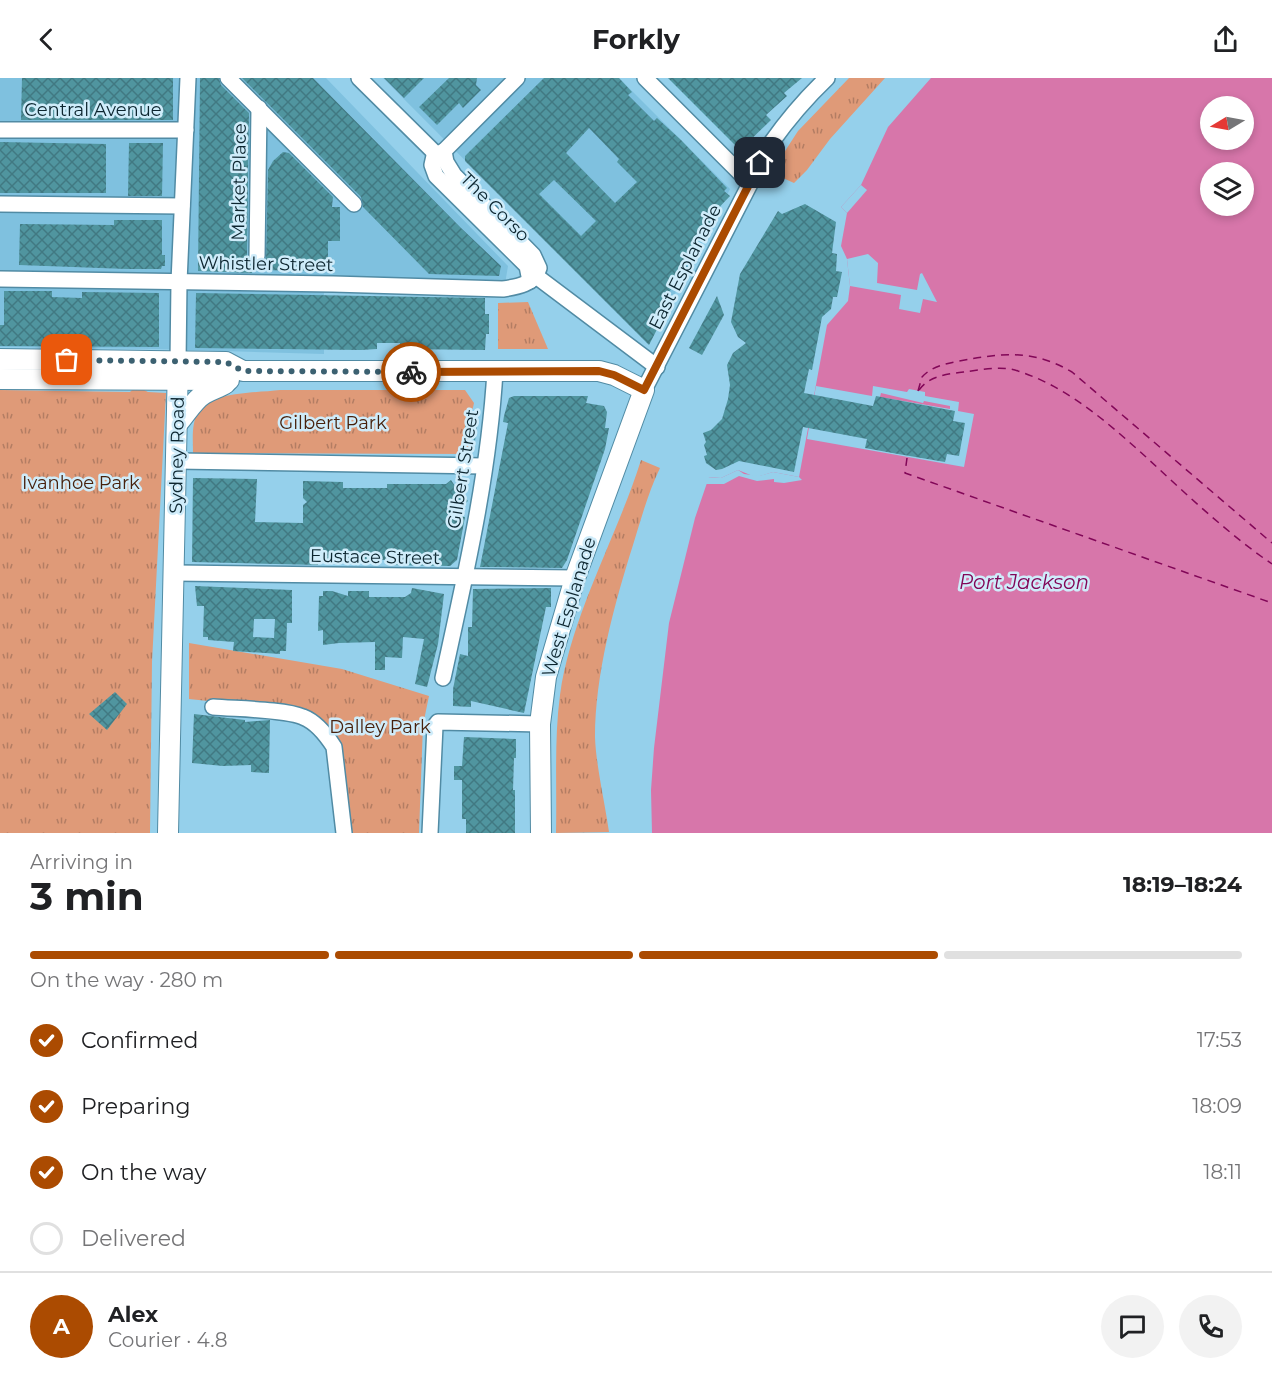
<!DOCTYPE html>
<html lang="en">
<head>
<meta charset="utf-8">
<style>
  :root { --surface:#fff; --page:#f2f2f2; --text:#202124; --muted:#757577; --line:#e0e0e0; --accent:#ab4b01 }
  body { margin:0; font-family:Montserrat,sans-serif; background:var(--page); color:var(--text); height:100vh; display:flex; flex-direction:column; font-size:22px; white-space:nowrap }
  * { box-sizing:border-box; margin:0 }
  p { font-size:20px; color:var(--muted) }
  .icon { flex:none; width:33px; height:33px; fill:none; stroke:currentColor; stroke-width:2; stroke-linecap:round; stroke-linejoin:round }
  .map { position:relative; height:755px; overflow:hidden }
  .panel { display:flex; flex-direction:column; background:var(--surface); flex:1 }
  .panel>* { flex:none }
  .needle { width:39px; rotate:260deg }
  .buttons { position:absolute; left:1200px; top:18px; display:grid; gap:12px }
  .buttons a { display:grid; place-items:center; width:54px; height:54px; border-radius:50%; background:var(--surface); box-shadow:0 3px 9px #0003; font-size:30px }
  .pin { position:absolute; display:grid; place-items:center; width:51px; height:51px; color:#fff; margin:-26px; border-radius:12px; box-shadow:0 3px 9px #0006 }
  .courier { position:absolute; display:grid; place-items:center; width:60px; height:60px; margin:-30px; border:4px solid #ab4b01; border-radius:50%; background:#fff; color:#222; box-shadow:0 2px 8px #0007 }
  .head em { font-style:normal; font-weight:700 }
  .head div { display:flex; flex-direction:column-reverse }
  .head { display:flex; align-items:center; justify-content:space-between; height:102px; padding:0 30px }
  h1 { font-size:39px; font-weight:700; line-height:45px }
  .bar { display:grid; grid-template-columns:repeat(4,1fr); gap:9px 6px; align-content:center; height:72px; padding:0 30px }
  .bar i { height:8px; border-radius:4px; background:var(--line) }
  .bar .selected { background:var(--accent) }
  .bar p { grid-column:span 4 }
  .line { display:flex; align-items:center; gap:15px; padding:0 30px; border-top:2px solid var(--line) }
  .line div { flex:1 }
  .round { display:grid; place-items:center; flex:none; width:63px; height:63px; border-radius:32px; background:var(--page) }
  ol { padding:0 30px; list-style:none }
  li { display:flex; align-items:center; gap:18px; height:66px }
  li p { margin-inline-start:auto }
  li .icon { padding:6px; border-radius:50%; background:var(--accent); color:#fff; stroke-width:4 }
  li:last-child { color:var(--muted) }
  li i { width:33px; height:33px; border:3px solid var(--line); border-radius:50% }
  header { display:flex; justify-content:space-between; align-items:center; height:78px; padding:0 30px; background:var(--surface); font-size:27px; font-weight:700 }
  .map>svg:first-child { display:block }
  .built { fill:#7fc1df }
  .park { fill:url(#park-tufts) }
  .water { fill:#d776aa; fill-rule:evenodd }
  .pier { fill:#95d0eb; fill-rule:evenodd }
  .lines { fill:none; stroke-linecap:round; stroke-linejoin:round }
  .ferry { stroke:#820758; stroke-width:1.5; stroke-dasharray:8 6; stroke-linecap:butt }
  .building { fill:url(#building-cross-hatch); fill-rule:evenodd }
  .minor-casing { stroke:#518ba4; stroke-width:18 }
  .major-casing { stroke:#518ba4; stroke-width:22 }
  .minor { stroke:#fff; stroke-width:15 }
  .major { stroke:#fff; stroke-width:20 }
  .done { stroke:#3c6171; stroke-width:6; stroke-dasharray:0 10.8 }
  .route { stroke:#ab4b01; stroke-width:8 }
  .labels { text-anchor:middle; stroke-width:5; stroke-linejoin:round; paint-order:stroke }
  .street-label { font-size:18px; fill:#0c252f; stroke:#cfecfa }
  .park-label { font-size:18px; fill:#47210c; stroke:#cfecfa }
  .water-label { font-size:20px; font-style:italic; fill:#820758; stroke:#cfecfa }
</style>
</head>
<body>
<header><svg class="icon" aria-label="back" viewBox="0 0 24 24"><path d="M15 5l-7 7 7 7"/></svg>Forkly<svg class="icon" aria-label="share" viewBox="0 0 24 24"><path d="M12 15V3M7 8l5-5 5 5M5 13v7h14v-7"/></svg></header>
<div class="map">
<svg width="1272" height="755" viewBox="0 0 1272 755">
  <defs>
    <pattern id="park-tufts" width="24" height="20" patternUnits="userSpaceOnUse" patternTransform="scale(1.5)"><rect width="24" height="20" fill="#df9a78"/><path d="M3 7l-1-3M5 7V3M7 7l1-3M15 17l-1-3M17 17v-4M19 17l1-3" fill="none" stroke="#b37d63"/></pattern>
    <pattern id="building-cross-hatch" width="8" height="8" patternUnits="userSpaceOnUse" patternTransform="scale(1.5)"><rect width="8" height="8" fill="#50959f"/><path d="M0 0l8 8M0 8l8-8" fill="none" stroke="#417982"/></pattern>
  </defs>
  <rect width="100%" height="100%" fill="#95d0eb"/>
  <g class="built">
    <polygon points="0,0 326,0 508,188 505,206 324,212 324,276 156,271 0,269"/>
    <polygon points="383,0 619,0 730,111 649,265 647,265"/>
  </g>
  <g class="park">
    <polygon points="849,0 885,0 830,61 807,92 794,105 774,96 774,90 798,53"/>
    <polygon points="528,224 548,271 498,271 498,225"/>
    <polygon points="142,311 148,314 166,315 152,584 150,755 0,755 0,312 130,314 132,312"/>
    <path d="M280,312h185l9,13c-2,14 -16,22 -5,37l-1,14 -275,-1c0,-13 -2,-31 6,-42 14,-20 58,-18 81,-21z"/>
    <path d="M641,382l19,8c-12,25 -19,51 -27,77 -19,60 -38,130 -38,192 1,29 10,66 14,95l-53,1c1,-46 -2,-93 4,-138 11,-80 57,-158 81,-235z"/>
    <polygon points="189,565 342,591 429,618 423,647 419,755 348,755 339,662 303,633 189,621"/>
  </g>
  <path class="water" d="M931,0h341v755h-620l-1,-43 3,-42 15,-125 26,-105 14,-41 12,1 17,-8 15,6h7l13,-4 26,5 28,-152 21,-24 2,-15 -3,-27 -6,-13 6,-33 -6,-6 20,-22 27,-58zM1210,28h34v34h-34zM1210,94h34v34h-34z"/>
  <g class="pier">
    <polygon points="861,107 867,112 847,135 841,129"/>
    <polygon points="868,176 878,185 877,205 917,212 920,196 922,195 937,224 923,221 920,235 899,231 901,217 850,208 847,181"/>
    <path d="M816,308l56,10 1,-10 34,6 2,-3 16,3v4l34,6 -1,9 16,3 -10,53 -157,-28zM881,315l42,10 1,-2 26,5v3l-70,-12z"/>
    <polygon points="738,392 744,396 759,398 773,394 799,399 802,402 784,405 774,404 774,401 757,403 739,398 724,406 705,406 706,399 721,400"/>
  </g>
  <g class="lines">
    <g class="ferry">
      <path d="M919,312c10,-14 28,-16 45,-18 16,-2 38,-7 54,-1 50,16 90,52 128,86 40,37 81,76 126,107"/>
      <path d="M918,313l4,-14c10,-11 23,-13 37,-16 43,-8 74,-12 113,11l200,171"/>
      <polyline points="907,380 905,395 1272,525"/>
    </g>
  </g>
  <g class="building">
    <polygon points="22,0 173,0 173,42 21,42"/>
    <polygon points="200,0 219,0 221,7 249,35 247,178 249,183 257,188 266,182 268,92 273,83 283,74 289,75 333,119 332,129 340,129 340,163 328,163 328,193 252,192 252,195 198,193"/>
    <polygon points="242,0 313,0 460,149 501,188 499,198 429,196 363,129 361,119"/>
    <polygon points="384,0 424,0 404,20"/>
    <polygon points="449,0 477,0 476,7 481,12 463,30 459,25 437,47 419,29"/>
    <path d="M544,0h75l13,14 -4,3 26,26 3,-3 24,22 46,48 -3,3 6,5 -22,23 3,3 -8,9 2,3 -8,8 3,2 -8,9 2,2 -9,10 3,2 -16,16 3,2 -7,8 5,5 -24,47 -184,-184v-5zM589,50l30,31 -2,3 20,20 -22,21 -49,-50zM554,102l42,41 -15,15 -42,-42z"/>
    <polygon points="668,0 802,0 784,15 787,18 766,37 771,42 740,72"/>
    <polygon points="0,64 106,66 106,115 0,115"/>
    <polygon points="129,65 163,65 162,118 128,118"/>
    <polygon points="805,126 836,144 832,175 837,176 836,193 842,194 837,219 833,219 831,231 822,239 812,292 809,291 804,315 873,328 876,318 955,333 953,343 965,345 959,378 947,376 945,384 898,376 865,370 867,361 803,349 794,394 739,383 722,391 716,392 706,385 704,378 707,377 704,367 706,364 703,355 711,352 722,341 728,321 730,307 727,287 733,275 746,265 738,259 731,244 740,196 778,133 782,136"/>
    <polygon points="114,142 162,142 162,177 165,177 165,188 162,188 161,191 127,191 19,187 20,146 114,147"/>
    <polygon points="4,213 52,213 52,219 82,220 82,214 159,215 159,269 0,268 0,247 4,247"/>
    <polygon points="196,215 485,220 485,236 489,236 489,256 486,256 485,272 400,271 400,265 377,265 377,271 361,272 195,270"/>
    <polygon points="717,218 724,237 702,277 689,270"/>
    <polygon points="514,318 588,318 586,325 604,328 607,334 605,350 609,350 605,371 567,482 562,490 480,489 508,345 503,344 504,338 509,320"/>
    <polygon points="466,340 478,341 475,363 465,351"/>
    <polygon points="193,400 257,401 255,444 303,445 303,427 307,424 303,420 303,403 343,404 343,410 387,410 387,406 446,406 451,402 455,408 459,405 467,414 463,417 468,423 451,437 465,439 457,482 450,488 389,487 388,482 342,482 341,485 318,485 318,487 192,484"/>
    <path d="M195,508l97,4v33h-5l-1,28h-6v3l-47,-3 1,-9 -26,-2v-3h-5l1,-31h-7zM254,541h21l-1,19 -21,-1z"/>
    <polygon points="412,510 444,516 438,566 427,609 415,606 424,561 403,559 402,580 385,579 385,592 375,592 375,564 339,565 323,567 323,552 318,553 319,518 323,518 323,513 332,513 348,518 348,513 369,513 369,519 405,519 411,515"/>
    <polygon points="551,510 551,529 546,529 524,635 471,623 471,629 453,628 453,611 460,576 468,578 468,549 472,549 473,511"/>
    <polygon points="115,614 127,626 107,652 89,636"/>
    <polygon points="194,636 245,642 245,644 270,642 269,695 251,694 251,687 223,688 192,685"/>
    <polygon points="464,659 516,661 516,680 514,680 513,712 515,712 515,755 466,755 466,741 462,741 462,702 454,702 454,688 462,688"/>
  </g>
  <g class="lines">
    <defs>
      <g id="minor">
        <polyline points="228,0 354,126"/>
        <polyline points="359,0 436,76"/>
        <polyline points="517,0 444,73 434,78 432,87 436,98 527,188 530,203"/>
        <polyline points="645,0 750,105"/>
        <polyline points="0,52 186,52"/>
        <polyline points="0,126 182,128"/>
        <polyline points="257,178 259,30"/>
        <polyline points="536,198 657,289"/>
        <path d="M0,201l333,5 170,5c14,-2 32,-5 36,-21l-6,-13 -79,-80 -8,-13 -2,-11"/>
        <polyline points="178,284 179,204 188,0"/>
        <path d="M644,312l127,-247c17,-24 35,-45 56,-65"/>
        <polyline points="177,383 484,388"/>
        <polyline points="175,495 575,500"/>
        <path d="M443,600c22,-101 46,-203 52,-307"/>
        <path d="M213,629c22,2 72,2 90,10 13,5 24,19 31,30l10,86"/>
        <polyline points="430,755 435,648 438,644 540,646"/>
      </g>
      <g id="major">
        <polyline points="0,281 226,284 243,293 599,293 614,297 644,312 575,500 546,599 540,646 541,755"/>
        <polyline points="0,301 229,302"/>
        <path d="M178,345c8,-9 16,-23 26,-29 8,-5 15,-6 22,-11"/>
        <polyline points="168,755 178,284"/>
      </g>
    </defs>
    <use href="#minor" class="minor-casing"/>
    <use href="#major" class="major-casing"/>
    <use href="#minor" class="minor"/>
    <use href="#major" class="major"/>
  </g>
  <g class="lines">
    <polyline class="done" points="67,282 226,284 243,293 411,294"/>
    <polyline class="route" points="411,294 599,293 614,297 644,312 760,85"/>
  </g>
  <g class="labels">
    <g class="street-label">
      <text x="93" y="38">Central Avenue</text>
      <text transform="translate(239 104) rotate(-89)" y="6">Market Place</text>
      <text transform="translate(495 129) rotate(45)" y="6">The Corso</text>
      <text transform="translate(266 186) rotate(1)" y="6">Whistler Street</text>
      <text transform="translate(685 189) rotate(-63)" y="6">East Esplanade</text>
      <text transform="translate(177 377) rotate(-89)" y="6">Sydney Road</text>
      <text transform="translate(463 391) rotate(-81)" y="6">Gilbert Street</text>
      <text transform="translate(375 479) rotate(1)" y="6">Eustace Street</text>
      <text transform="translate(569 529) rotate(-73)" y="6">West Esplanade</text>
    </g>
    <g class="park-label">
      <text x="333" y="351">Gilbert Park</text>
      <text x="81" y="411">Ivanhoe Park</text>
      <text x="380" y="655">Dalley Park</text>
    </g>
    <g class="water-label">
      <text x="1024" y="511">Port Jackson</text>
    </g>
  </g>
</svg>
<div class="buttons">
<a><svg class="needle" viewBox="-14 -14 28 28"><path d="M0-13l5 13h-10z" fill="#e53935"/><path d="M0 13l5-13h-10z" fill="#757577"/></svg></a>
<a><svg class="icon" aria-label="layers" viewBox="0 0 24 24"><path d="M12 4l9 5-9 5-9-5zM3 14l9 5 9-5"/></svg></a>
</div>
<div class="pin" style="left:67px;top:282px;background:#ea580c"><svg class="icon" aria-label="bag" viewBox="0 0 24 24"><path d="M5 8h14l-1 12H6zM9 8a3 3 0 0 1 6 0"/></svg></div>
<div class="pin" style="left:760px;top:85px;background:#1f2937"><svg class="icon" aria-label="home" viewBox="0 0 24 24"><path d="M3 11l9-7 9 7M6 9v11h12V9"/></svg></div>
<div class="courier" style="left:411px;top:294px"><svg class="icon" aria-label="bike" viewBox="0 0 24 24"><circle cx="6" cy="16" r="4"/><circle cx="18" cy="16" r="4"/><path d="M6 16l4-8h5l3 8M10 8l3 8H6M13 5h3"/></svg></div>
</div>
<section class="panel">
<div class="head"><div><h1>3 min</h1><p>Arriving in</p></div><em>18:19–18:24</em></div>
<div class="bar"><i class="selected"></i><i class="selected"></i><i class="selected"></i><i></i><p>On the way · 280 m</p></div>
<ol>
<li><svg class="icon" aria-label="check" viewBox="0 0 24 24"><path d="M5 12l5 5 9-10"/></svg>Confirmed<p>17:53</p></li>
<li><svg class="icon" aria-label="check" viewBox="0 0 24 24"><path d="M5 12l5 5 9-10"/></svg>Preparing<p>18:09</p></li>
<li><svg class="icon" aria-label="check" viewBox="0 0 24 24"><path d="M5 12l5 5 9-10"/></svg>On the way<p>18:11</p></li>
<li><i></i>Delivered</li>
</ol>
<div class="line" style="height:108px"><b class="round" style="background:var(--accent);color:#fff">A</b><div><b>Alex</b><p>Courier · 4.8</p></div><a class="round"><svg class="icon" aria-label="chat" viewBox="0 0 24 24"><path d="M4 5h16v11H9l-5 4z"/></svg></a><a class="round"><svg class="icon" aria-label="phone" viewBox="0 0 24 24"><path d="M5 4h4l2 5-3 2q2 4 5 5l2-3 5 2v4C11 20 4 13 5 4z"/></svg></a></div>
</section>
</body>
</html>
